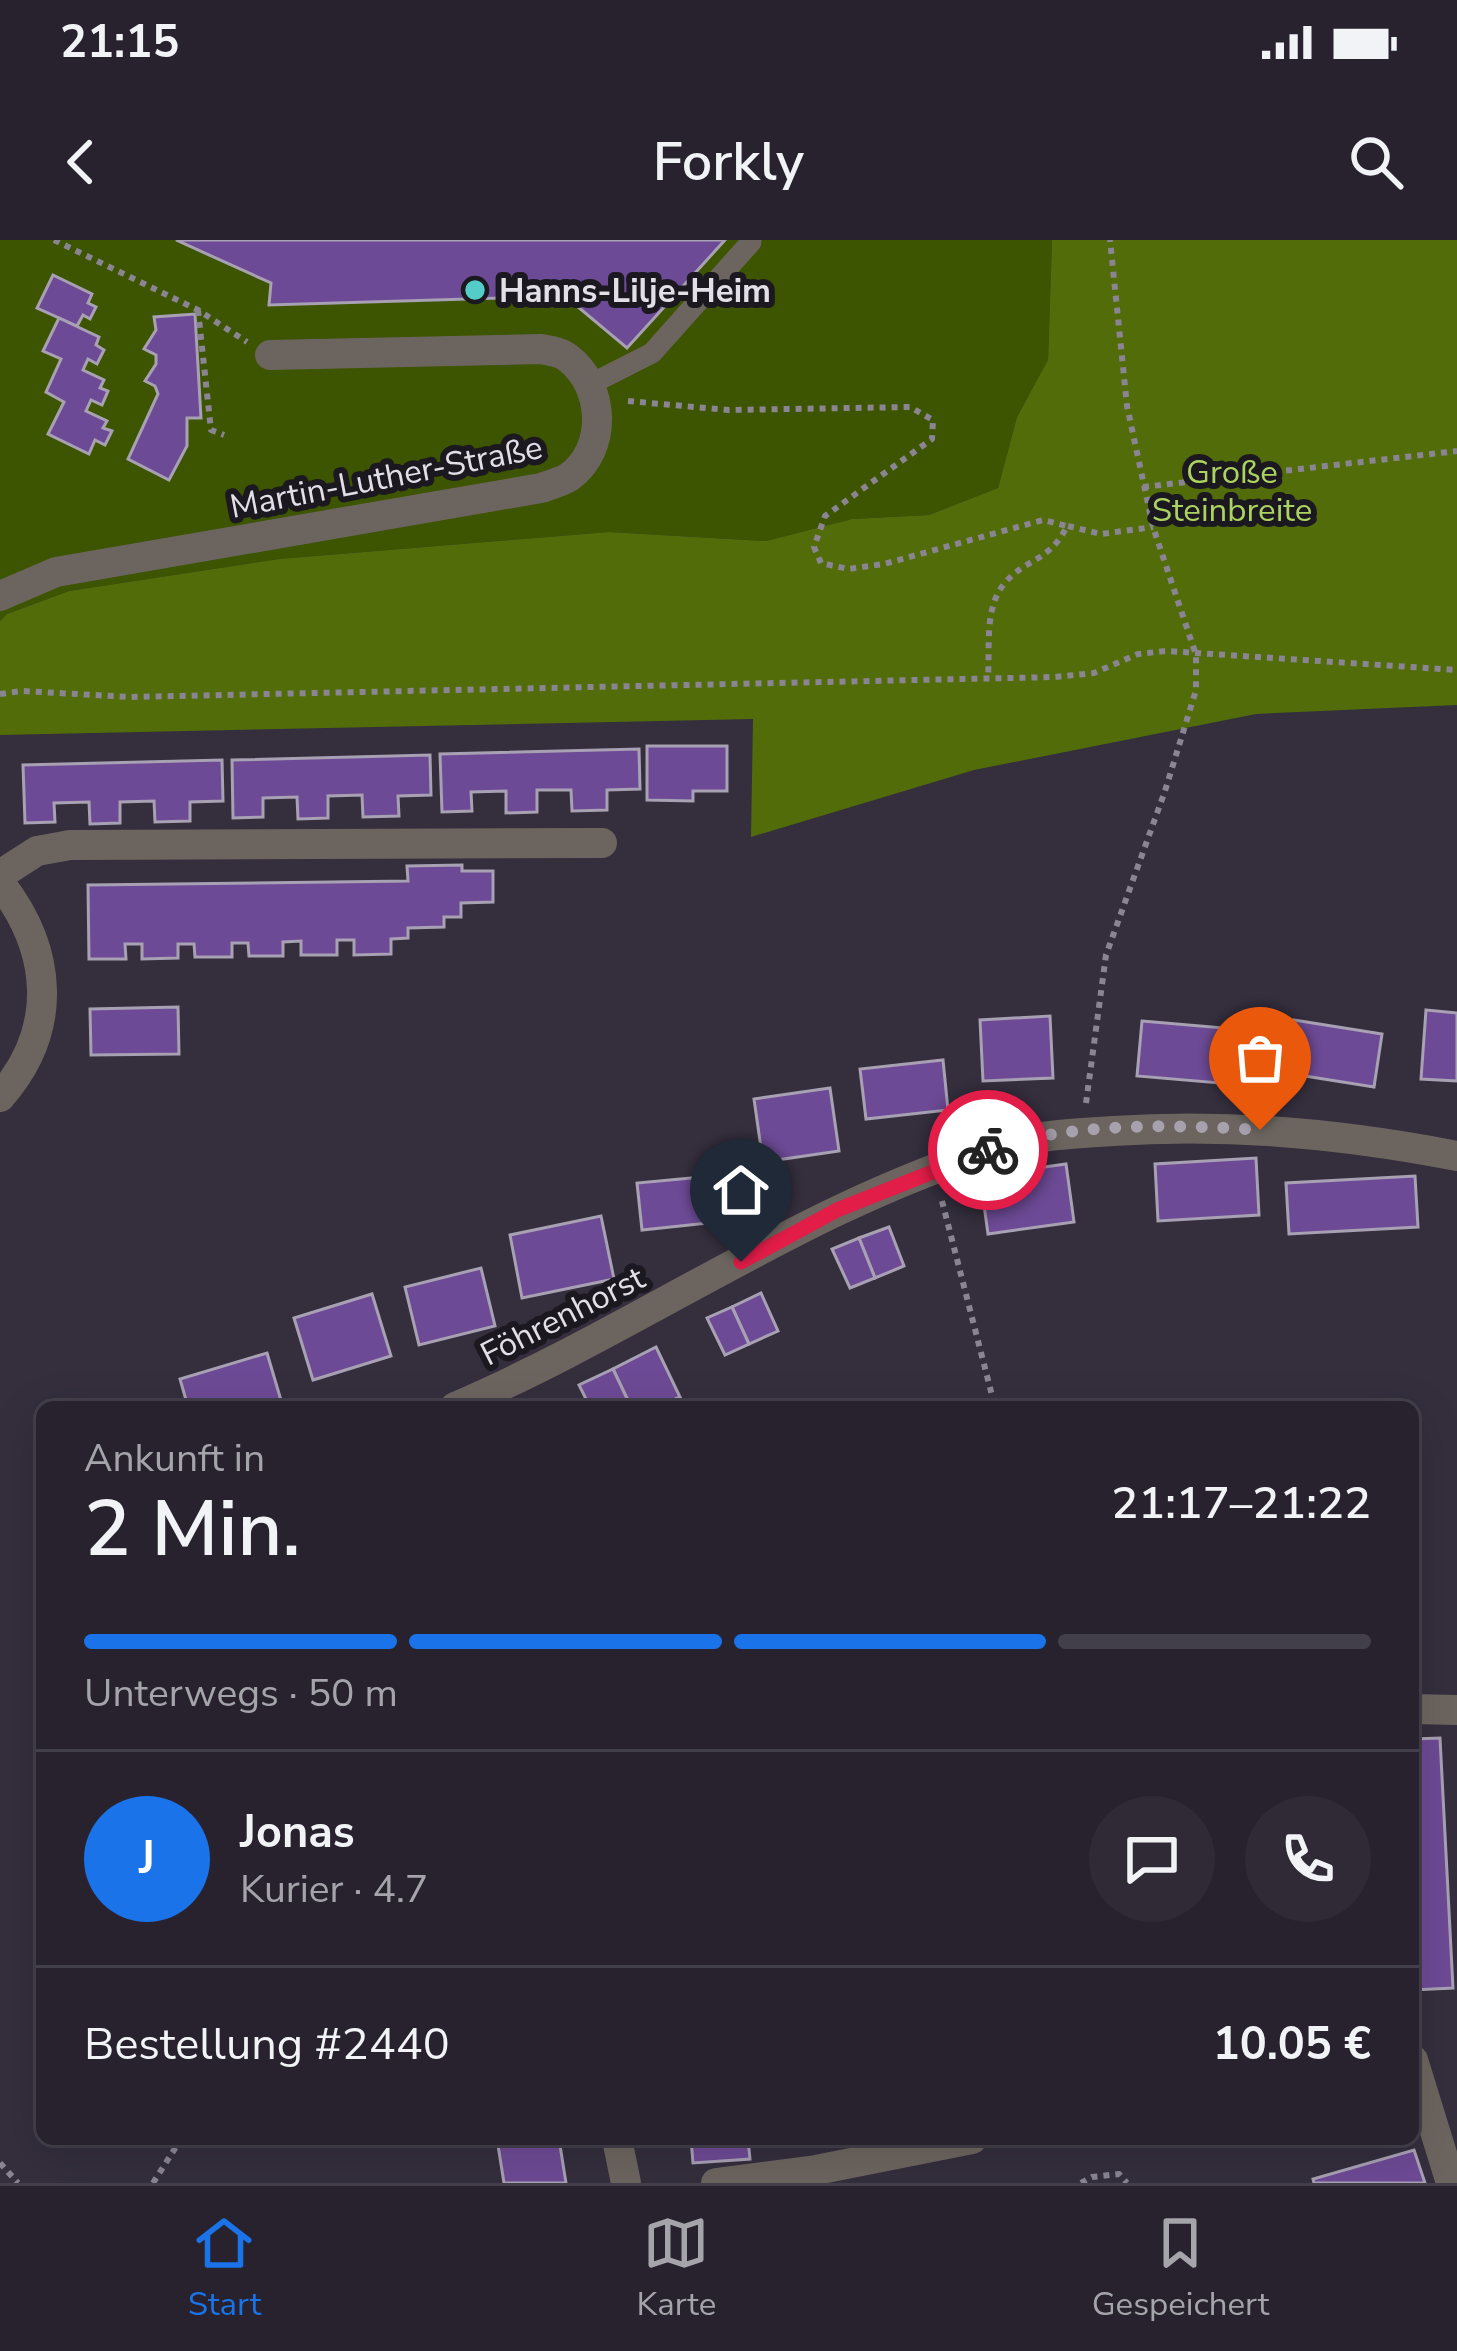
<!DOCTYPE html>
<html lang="de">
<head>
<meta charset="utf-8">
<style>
  :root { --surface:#27222e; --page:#2f2a36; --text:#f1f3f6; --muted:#a4a4aa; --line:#433f4a; --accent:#1a73e8 }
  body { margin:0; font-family:"Nunito Sans",sans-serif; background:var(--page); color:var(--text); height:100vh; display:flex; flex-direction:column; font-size:45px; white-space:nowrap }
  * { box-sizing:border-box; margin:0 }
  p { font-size:39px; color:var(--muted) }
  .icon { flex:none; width:66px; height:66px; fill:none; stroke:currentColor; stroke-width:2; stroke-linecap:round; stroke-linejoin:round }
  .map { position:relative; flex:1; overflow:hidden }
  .details { position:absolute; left:36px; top:1161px; width:1383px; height:744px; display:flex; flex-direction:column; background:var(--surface); border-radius:18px; box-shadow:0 12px 48px #0002,0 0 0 3px var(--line) }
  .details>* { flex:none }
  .pin { position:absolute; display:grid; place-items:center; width:102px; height:102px; color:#fff; margin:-123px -51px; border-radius:50% 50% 50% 0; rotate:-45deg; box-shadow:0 0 12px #0007 }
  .pin .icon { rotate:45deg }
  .courier { position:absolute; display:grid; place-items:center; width:120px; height:120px; margin:-60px; border:9px solid #e11d48; border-radius:50%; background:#fff; color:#222; box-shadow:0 3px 15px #0007 }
  .head em { font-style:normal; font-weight:600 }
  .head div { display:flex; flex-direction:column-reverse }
  .head { display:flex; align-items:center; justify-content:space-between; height:204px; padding:0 48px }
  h1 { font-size:78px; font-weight:600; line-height:90px }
  .bar { display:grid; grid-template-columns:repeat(4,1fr); gap:18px 12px; align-content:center; height:144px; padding:0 48px }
  .bar i { height:15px; border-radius:9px; background:var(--line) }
  .bar .on { background:var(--accent) }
  .bar p { grid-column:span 4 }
  .line { display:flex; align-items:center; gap:30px; padding:0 48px; border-top:3px solid var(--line) }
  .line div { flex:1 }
  .round { display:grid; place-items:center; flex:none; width:126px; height:126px; border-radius:63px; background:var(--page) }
  .status { display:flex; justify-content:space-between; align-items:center; height:84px; padding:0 60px; background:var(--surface); direction:ltr }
  .status svg { height:33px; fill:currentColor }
  header { display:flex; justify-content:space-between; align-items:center; height:156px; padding:0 48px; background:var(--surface); font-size:54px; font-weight:600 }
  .dock { display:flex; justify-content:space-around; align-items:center; height:168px; border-top:3px solid var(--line); background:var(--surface); font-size:33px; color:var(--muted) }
  .dock a { display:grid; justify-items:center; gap:6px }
  .dock .on { color:var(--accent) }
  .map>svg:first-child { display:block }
  .green { fill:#3d5400 }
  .forest { fill:#516c09 }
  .building { fill:#6d4a95; stroke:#a8a0b3; stroke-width:3 }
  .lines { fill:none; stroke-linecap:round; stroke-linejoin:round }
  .path { stroke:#8a8592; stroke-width:6; stroke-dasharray:6 6; stroke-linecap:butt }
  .service { stroke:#6c655f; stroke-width:21 }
  .minor { stroke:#6c655f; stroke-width:30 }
  .done { stroke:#a6a1ad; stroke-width:12; stroke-dasharray:0 21.6 }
  .route { stroke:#e11d48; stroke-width:15 }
  .poi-dot { fill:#54cdc8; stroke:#1b181f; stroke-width:4.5 }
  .labels { text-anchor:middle; stroke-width:12; stroke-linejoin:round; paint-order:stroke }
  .poi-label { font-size:33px; font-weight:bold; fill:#e3dfe9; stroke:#1b181f; text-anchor:start }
  .park-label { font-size:33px; fill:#acd360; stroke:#1b181f }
  .street-label { font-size:33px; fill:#e3dfe9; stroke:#1b181f }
</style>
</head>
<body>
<div class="status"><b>21:15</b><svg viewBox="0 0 49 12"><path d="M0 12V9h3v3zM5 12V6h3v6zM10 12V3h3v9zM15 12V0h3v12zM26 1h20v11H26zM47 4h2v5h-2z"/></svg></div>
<header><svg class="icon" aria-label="back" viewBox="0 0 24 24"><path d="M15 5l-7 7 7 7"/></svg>Forkly<svg class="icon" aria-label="search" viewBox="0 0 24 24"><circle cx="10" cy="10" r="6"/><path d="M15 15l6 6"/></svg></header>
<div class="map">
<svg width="1457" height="1943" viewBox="0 0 1457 1943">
  <rect width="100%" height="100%" fill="#342e3d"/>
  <polygon class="green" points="0,0 1052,0 1048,121 1017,177 998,248 929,275 852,279 766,301 609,292 279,319 69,351 7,374 0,381"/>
  <polygon class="forest" points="1052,0 1457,0 1457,465 1256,474 974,530 751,597 753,479 0,495 0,381 7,374 69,351 279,319 609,292 766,301 852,279 929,275 998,248 1017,177 1048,120"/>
  <g class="building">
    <polygon points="176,0 725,0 627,108 565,56 269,65 271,43"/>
    <polygon points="53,35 92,54 88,63 96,67 90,79 83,75 77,86 37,68"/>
    <polygon points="195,74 201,178 187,178 187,206 169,240 128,219 158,154 155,146 145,141 156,124 156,115 144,109 156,90 154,77"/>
    <polygon points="59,78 99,97 96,105 104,110 97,124 88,119 83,130 104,140 100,148 108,151 102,165 91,160 86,171 107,181 103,188 112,191 105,205 95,200 89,214 48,194 64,162 46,152 61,119 43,111"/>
    <polygon points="647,506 727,506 727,551 693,551 693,561 647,560"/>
    <polygon points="639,509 640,549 607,550 607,570 572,571 571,550 537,550 537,572 506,573 506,551 471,552 472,571 442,572 440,514"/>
    <polygon points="430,515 431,555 398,556 399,576 363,577 362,555 328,556 328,578 298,579 297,557 263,558 263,577 233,578 232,520"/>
    <polygon points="222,520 223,561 190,562 190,581 155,582 154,561 120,562 120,583 90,584 89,562 54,563 55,582 25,583 23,525"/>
    <polygon points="462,625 462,631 493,631 493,662 461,663 461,677 444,677 444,687 408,688 408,698 391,699 391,714 354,715 354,700 337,700 337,715 301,715 301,701 283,702 283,716 249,716 248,703 232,703 232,717 195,717 194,704 178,704 178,718 142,719 142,704 125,704 126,719 89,719 88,645 408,641 407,626"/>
    <polygon points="178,767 179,814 91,815 90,769"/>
    <polygon points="1426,770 1457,773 1457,841 1421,839"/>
    <polygon points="1050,776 1053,838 983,841 980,780"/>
    <polygon points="1294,780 1382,794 1374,847 1286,833"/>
    <polygon points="1142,781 1236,789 1231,844 1137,836"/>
    <polygon points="943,820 948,870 866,879 860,829"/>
    <polygon points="830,848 839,911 763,922 754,859"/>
    <polygon points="1256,918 1259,975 1158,981 1155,924"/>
    <polygon points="1066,924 1074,982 988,994 980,936"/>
    <polygon points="713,936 718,982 642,990 637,943"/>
    <polygon points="1415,936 1418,987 1289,994 1286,943"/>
    <polygon points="601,976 614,1039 522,1058 510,995"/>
    <polygon points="889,987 904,1026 875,1038 859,998"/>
    <polygon points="859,998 875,1038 850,1048 832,1009"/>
    <polygon points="481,1028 495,1086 419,1105 405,1047"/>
    <polygon points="761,1053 778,1091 749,1104 732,1067"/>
    <polygon points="372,1054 391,1116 313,1140 294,1078"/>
    <polygon points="732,1067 749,1104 725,1115 707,1078"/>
    <polygon points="656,1107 680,1157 657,1167 631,1167 613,1129"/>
    <polygon points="267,1113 283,1167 188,1167 180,1139"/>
    <polygon points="613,1129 631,1167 590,1167 579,1145"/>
    <polygon points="1440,1498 1453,1748 1413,1750 1413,1499"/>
    <polygon points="497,1899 559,1899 566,1943 504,1943"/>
    <polygon points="691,1899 748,1899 750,1919 693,1923"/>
    <polygon points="1414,1910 1425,1943 1314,1943 1313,1939"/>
  </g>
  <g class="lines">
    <g class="path">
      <polyline points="54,0 198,70 247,102"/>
      <polyline points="198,70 211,190 224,195"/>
      <path d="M628,161l100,9 182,-3 23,13 -1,19 -107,77 -11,31 7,16 27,6 36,-5 159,-44 24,6c-18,37 -42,32 -63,58 -20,24 -14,65 -16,94"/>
      <polyline points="1143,247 1457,211"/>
      <polyline points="1068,286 1101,294 1153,287"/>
      <polyline points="0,454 22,451 130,457 1055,437 1094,433 1138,414 1166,411 1457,430"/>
      <polyline points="1086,863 1106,715 1165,551 1196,450 1196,415 1153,287 1127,166 1110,0"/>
      <polyline points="942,961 995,1167"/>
      <polyline points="1321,1899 1323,1908"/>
      <polyline points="0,1923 18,1943"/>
      <polyline points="153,1943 181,1899"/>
      <polyline points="1081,1943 1092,1937 1119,1934 1127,1943"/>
    </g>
    <polyline class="service" points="589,145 652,113 751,2"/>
    <g class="minor">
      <path d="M0,356l56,-24 485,-84c9,-3 20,-6 28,-11 39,-28 36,-91 -1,-119 -7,-6 -18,-7 -27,-9l-271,6"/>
      <polyline points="0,635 37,611 70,605 602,603"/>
      <path d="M0,643c53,68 59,147 0,214"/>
      <path d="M455,1167c187,-80 354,-204 550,-262 34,-10 73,-12 108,-14 115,-8 231,3 344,25"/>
      <polyline points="1413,1469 1457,1470"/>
      <polyline points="1413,1820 1451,1943"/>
      <polyline points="617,1899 626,1943"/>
      <polyline points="716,1943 816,1930 972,1899"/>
    </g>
  </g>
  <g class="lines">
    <path class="done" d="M988,910c80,-28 188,-26 272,-20"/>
    <polyline class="route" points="741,1022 837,970 988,910"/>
  </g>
  <circle class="poi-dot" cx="475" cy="50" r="12"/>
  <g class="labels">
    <g class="poi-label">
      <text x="499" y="62">Hanns-Lilje-Heim</text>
    </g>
    <g class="park-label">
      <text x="1232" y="243">Große<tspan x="1232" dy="38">Steinbreite</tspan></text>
    </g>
    <g class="street-label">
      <text transform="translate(386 236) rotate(-11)" y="12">Martin-Luther-Straße</text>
      <text transform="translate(562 1075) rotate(-27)" y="12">Föhrenhorst</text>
    </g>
  </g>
</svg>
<div class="pin" style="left:1260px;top:890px;background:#ea580c"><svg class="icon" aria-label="bag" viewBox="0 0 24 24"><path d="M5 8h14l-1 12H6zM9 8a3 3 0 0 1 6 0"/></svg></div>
<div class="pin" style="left:741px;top:1022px;background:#1f2937"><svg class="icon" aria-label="home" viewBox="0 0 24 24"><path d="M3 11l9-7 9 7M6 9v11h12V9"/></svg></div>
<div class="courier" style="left:988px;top:910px"><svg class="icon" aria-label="bike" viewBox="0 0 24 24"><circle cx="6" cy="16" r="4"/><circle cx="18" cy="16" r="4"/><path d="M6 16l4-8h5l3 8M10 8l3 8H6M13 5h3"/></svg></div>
<section class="details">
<div class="head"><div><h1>2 Min.</h1><p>Ankunft in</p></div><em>21:17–21:22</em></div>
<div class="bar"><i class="on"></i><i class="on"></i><i class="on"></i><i></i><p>Unterwegs · 50 m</p></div>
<div class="line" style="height:216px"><b class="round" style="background:var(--accent);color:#fff">J</b><div><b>Jonas</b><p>Kurier · 4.7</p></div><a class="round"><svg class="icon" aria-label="chat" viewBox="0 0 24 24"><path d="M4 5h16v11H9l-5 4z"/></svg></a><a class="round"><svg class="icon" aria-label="phone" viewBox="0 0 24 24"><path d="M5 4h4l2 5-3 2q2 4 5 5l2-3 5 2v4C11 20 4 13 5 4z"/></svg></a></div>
<div class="line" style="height:156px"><div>Bestellung #2440</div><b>10.05 €</b></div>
</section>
</div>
<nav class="dock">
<a class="on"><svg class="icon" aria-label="home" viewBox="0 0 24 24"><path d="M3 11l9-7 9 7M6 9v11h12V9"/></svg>Start</a>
<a><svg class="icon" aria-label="map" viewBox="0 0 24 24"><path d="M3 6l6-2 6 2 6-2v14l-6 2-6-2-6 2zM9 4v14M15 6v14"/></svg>Karte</a>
<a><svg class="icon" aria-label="saved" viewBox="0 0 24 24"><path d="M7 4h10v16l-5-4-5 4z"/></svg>Gespeichert</a>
</nav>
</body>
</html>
